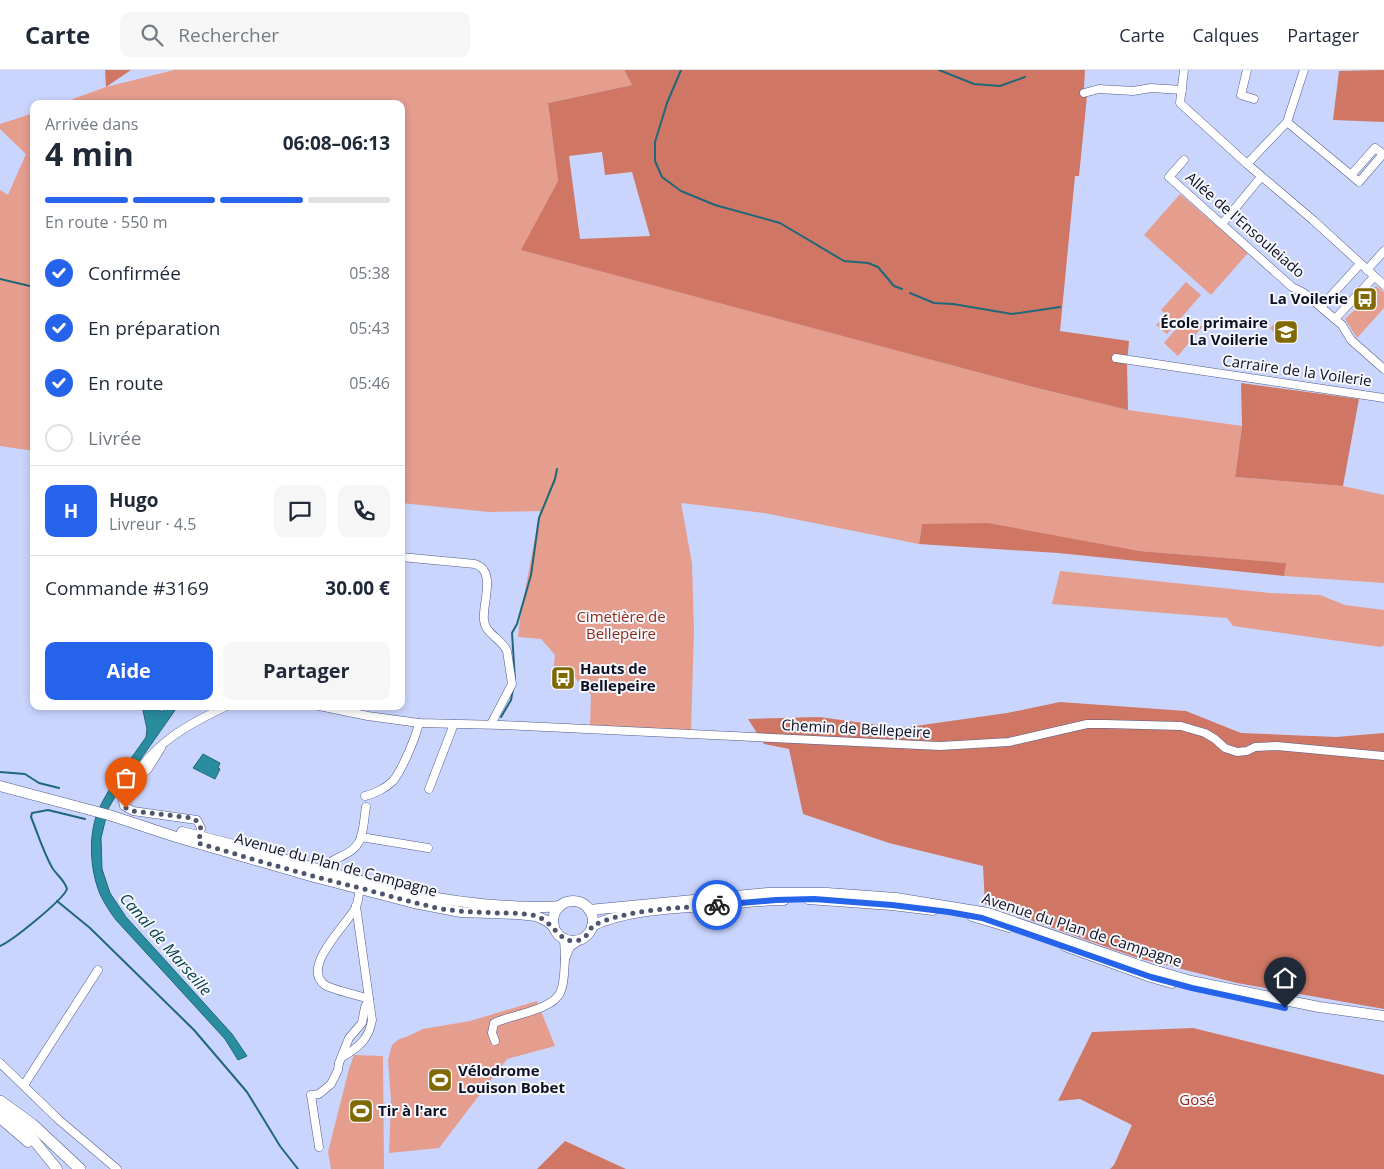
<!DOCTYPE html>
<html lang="fr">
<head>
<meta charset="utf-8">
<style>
  :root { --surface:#fff; --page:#f6f6f7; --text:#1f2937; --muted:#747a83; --line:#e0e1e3; --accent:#2563eb }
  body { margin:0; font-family:"Open Sans",sans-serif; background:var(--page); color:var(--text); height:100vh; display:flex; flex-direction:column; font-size:19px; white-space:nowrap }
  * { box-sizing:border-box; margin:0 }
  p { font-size:16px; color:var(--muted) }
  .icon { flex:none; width:28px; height:28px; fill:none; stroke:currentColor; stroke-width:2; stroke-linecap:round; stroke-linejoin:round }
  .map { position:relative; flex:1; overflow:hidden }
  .panel { position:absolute; left:30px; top:30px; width:375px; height:610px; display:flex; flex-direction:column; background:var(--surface); border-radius:10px; box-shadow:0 2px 8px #0003 }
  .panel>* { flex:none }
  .pin { position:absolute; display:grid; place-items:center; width:42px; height:42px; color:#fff; margin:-51px -21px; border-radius:50% 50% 50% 0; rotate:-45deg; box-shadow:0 0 5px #0007 }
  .pin .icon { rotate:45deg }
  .courier { position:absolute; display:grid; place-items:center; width:50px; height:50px; margin:-25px; border:4px solid #2563eb; border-radius:50%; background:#fff; color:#222; box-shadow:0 1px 6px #0007 }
  .headline em { font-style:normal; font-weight:700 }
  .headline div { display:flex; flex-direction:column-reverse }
  .headline { display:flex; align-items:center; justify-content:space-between; height:85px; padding:0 15px }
  h1 { font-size:32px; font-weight:700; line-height:38px }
  .bar { display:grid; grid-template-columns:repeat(4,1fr); gap:8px 5px; align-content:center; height:60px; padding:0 15px }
  .bar i { height:6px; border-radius:4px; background:var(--line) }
  .bar .on { background:var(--accent) }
  .bar p { grid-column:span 4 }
  .line { display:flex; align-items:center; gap:12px; padding:0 15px; border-top:1px solid var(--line) }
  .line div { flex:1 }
  .round { display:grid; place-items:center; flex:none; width:52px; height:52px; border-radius:10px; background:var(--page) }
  ol { padding:0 15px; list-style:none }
  li { display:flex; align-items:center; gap:15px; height:55px }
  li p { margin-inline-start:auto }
  li .icon { padding:5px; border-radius:50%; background:var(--accent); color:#fff; stroke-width:4 }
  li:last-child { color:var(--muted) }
  li i { width:28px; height:28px; border:2px solid var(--line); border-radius:50% }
  .primary-button { display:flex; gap:10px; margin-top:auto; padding:10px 15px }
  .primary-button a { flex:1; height:58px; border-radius:10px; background:var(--accent); color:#fff; font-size:20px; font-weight:700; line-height:58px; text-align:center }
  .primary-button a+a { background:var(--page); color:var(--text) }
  header { display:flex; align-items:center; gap:30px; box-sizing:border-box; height:70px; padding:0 25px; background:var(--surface); border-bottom:1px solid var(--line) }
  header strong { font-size:24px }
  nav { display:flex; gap:28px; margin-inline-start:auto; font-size:18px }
  .search { width:350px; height:45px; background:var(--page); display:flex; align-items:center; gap:12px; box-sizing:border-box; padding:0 18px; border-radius:10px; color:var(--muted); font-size:19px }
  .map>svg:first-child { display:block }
  .green { fill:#e59d8d }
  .forest { fill:#cf7764; fill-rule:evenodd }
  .water { fill:#298c9f; stroke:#21677a }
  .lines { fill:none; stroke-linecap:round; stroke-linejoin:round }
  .stream { stroke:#21677a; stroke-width:2 }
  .minor-casing { stroke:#515c88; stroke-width:9 }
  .major-casing { stroke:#515c88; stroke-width:11 }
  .highway-casing { stroke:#515c88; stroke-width:12 }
  .minor { stroke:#fff; stroke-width:8 }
  .major { stroke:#fff; stroke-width:10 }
  .highway { stroke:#fff; stroke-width:11 }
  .done { stroke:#4f556f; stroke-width:5; stroke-dasharray:0 9 }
  .route { stroke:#2563eb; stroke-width:6 }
  .labels { text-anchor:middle; stroke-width:4; stroke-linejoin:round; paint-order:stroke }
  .street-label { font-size:15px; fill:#0d1022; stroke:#f6f7fd }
  .poi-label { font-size:15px; font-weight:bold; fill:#0d1022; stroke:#f6f7fd; text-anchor:start }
  .park-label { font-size:15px; fill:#942a14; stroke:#f6f7fd }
  .water-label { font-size:16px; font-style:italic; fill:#07424d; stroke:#f6f7fd }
</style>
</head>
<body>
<header>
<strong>Carte</strong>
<div class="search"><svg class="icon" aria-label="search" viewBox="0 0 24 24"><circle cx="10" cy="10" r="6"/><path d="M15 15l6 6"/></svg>Rechercher</div>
<nav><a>Carte</a><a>Calques</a><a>Partager</a></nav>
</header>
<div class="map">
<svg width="1384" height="1099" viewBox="0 0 1384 1099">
  <rect width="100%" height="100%" fill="#cad5fe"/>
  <g class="green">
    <polygon points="174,0 624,0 632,15 548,33 558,111 522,180 1037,318 1128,340 1242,356 1235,407 1343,416 1384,425 1384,513 1284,506 1285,493 1139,481 922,454 919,474 764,443 681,433 692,493 694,561 691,661 590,656 591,625 575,608 565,608 554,595 555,585 541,569 518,567 520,548 540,441 489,442 401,433 401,34 59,34 106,17"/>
    <polygon points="34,43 34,381 0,376 0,120 8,125 26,84 0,59 0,54"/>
    <polygon points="1180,124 1248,183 1211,225 1144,165"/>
    <polygon points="1186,212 1201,225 1167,264 1156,255 1166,245 1161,240"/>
    <polygon points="1376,216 1384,222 1384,238 1357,268 1345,249 1367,228 1366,226"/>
    <polygon points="1188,245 1202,257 1178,286 1164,273"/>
    <polygon points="1277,252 1291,266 1284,273 1270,258"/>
    <polygon points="1060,501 1270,523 1320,525 1345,535 1384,540 1384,575 1381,577 1233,556 1227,548 1052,534"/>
    <polygon points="537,931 555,976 507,989 439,1078 389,1083 391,1031 388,990 392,975 399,969 406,967 423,959 470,951"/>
    <polygon points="354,985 383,986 384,1099 331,1099 328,1082 349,999"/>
  </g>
  <g class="forest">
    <polygon points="105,0 131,0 106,17"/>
    <path d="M624,0h461l-1,17 3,9 -8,80h-4l-15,155 69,10 -2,23 1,46 -91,-22 -516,-138 37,-69 -10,-78 84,-18zM602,82l3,23 27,-3 18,64 -70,3 -11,-83z"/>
    <polygon points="1384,0 1384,52 1333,50 1339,1"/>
    <polygon points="1241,313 1359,329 1343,416 1235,407 1242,356"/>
    <polygon points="988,453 1139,481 1286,493 1284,506 1058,483 919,474 922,454"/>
    <polygon points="1060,632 1186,641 1241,663 1336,667 1384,663 1384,939 1237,913 1138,888 985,834 983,796 889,773 803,744 789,679 764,674 748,649 819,647 901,658 1007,643"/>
    <polygon points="1193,958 1384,1005 1384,1099 1110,1099 1114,1095 1132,1055 1080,1029 1058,1031 1092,962"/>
    <polygon points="565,1071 626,1099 537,1099"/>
  </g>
  <g class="water">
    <path d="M142,636h13l7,6 4,-6h12l-59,84 -11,19 -7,29 1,31 8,24 16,24 106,117 15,22 -9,4 -13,-21 -109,-119c-6,-8 -12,-17 -16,-26 -10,-24 -12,-58 -2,-83 12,-27 32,-50 48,-74l1,-8z"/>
    <polygon points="203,684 220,693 218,698 220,699 215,709 193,698"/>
  </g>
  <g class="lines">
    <g class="stream">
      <polyline points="681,0 667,33 655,72 655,91 662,107 681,121 715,135 780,153 844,191 868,193 878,197 894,216 902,219"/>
      <polyline points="939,0 974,14 1000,16 1025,7"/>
      <polyline points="0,209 34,217"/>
      <polyline points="910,223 934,233 953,234 1012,244 1060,237"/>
      <polyline points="515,610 512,563 517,554 531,505 539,448 555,409 557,399"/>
      <polyline points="501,647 511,630 513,619"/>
      <polyline points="0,702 25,704 39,713 59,718"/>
      <polyline points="57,831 90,858 194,960 247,1022 280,1076 298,1099"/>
      <path d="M0,876c12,-5 63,-46 67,-57 -2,-8 -9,-13 -14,-20 -9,-15 -15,-35 -22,-52l1,-4 16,-3 37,9"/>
    </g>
    <defs>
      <g id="minor">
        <polyline points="1184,0 1180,33 1247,94 1313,150 1384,215"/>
        <polyline points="1247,0 1241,25 1254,29"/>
        <polyline points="1084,23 1099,19 1133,21 1151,18 1182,20"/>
        <polyline points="1287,52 1351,105 1359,112 1383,84 1375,78 1351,105"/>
        <polyline points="1184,90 1169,107 1292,217 1304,223 1342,255 1351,270 1384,299"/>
        <polyline points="1247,94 1287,52 1304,0"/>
        <polyline points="1222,154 1261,107"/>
        <polyline points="1367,200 1384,181"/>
        <polyline points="1321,237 1360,194"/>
        <polyline points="1335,249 1374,207"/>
        <polyline points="1116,288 1384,328"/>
        <path d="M401,487l74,7c22,7 7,39 9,56 1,14 18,19 23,31l5,33 -21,40"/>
        <polyline points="319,636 368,646 419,653 502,655 940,676 1009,672 1087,654 1105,654 1181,656 1205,663 1215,669 1225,678 1237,682 1247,681 1255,677 1277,676 1384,686"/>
        <polyline points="135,709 148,699 161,678"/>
        <polyline points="429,719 454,654"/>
        <path d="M365,726c9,-2 21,-8 28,-15 9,-11 23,-44 26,-58"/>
        <polyline points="361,767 428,778"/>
        <path d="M199,771l2,-13 -4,-8 -64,-9 -9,-5c-3,-8 2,-15 6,-21 20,-40 58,-61 97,-79"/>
        <path d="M322,801c9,-15 29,-14 37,-29 5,-9 5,-24 7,-35"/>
        <polyline points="564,868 565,889 570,877 581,869"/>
        <path d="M495,971l-3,-8 2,-10c17,-8 58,-13 66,-30 5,-10 4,-23 5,-34"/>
        <path d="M342,987c16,-9 27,-18 30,-37l-16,-114"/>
        <polyline points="0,993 59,1050 117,1099"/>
        <polyline points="24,1015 98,900"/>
        <path d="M319,1077l-8,-52 8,-1 12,-10 7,-14 1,-7 10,-25 13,-15 3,-16 4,-8c-10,-4 -37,-9 -44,-14 -25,-18 22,-60 31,-78 2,-5 3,-13 4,-19"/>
      </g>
      <g id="major">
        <polyline points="0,716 109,745 176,767 314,807 414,833 461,842 518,844 536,846 547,851 554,857"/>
        <path d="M182,762c110,25 216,70 329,74 16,1 32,2 49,0"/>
        <polyline points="808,829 892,835 933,840"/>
        <circle cx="573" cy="851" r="20"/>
        <polyline points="589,840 768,823 827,823 896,828 988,843 1150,899 1191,911 1319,937 1384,946"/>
        <polyline points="972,846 1009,857"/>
        <path d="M592,856c34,-17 88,-18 126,-21 22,-2 44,-5 66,-5"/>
        <polyline points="1065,876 1151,907 1172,913"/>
        <polyline points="0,1039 28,1063 57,1099"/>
        <polyline points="0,1048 28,1072"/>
      </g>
      <polyline id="highway" points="0,1031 32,1054 80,1099"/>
    </defs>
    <use href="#minor" class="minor-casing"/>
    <use href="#major" class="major-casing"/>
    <use href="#highway" class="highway-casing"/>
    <use href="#minor" class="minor"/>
    <use href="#major" class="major"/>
    <use href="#highway" class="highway"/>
  </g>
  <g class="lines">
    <path class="done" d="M126,738l7,3 60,7 7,6 1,7 -3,12c54,16 108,32 162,45 26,7 51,14 77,20 21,4 40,4 61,5 12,0 26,0 38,3 17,6 22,24 37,25 10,0 16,-7 19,-15 34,-17 87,-18 125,-21"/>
    <polyline class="route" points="717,835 776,830 814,829 892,835 949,842 982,848 1008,857 1151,907 1192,918 1285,938"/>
  </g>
  <defs>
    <symbol id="bus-square" viewBox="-11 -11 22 22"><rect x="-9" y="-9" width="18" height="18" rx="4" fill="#806900" stroke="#f6f7fd"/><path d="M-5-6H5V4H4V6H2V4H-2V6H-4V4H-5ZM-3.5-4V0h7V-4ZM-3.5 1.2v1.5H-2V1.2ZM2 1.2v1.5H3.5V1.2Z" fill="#fff"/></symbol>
    <symbol id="school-square" viewBox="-11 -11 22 22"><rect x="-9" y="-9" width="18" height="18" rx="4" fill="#806900" stroke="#f6f7fd"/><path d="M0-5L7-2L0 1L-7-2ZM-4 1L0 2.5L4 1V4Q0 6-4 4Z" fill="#fff"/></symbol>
    <symbol id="stadium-square" viewBox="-11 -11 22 22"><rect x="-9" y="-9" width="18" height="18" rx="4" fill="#806900" stroke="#f6f7fd"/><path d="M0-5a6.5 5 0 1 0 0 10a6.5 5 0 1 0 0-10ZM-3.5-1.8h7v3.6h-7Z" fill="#fff"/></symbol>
  </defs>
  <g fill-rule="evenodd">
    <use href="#bus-square" x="1351" y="215" width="28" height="28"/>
    <use href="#school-square" x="1272" y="248" width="28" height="28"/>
    <use href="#bus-square" x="549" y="594" width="28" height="28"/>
    <use href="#stadium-square" x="426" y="996" width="28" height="28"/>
    <use href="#stadium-square" x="347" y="1027" width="28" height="28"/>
  </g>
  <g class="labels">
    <g class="street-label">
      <text transform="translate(1245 155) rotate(41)" y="5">Allée de l'Ensouleiado</text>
      <text transform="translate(1297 301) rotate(8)" y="5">Carraire de la Voilerie</text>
      <text transform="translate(856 659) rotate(3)" y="5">Chemin de Bellepeire</text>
      <text transform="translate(336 795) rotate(15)" y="5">Avenue du Plan de Campagne</text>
      <text transform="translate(1082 860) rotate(18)" y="5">Avenue du Plan de Campagne</text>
    </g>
    <g class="poi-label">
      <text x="1348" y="234" text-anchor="end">La Voilerie</text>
      <text x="1268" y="258" text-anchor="end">École primaire<tspan x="1268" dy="17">La Voilerie</tspan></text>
      <text x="580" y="604">Hauts de<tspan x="580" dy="17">Bellepeire</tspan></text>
      <text x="458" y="1006">Vélodrome<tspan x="458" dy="17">Louison Bobet</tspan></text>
      <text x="378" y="1046">Tir à l'arc</text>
    </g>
    <g class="park-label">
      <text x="621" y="552">Cimetière de<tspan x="621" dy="17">Bellepeire</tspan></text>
      <text x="1197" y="1035">Gosé</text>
    </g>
    <g class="water-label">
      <text transform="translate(166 874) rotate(49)" y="6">Canal de Marseille</text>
    </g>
  </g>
</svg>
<div class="pin" style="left:126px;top:738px;background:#ea580c"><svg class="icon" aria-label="bag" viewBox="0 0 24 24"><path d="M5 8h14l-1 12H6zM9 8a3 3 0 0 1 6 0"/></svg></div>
<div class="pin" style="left:1285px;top:938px;background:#1f2937"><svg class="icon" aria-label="home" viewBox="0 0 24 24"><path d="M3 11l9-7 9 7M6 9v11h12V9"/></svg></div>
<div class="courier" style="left:717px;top:835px"><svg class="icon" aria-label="bike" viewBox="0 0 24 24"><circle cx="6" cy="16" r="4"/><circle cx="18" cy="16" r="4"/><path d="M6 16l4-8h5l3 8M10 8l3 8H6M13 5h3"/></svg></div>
<section class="panel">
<div class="headline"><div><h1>4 min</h1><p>Arrivée dans</p></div><em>06:08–06:13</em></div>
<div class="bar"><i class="on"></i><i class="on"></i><i class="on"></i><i></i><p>En route · 550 m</p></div>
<ol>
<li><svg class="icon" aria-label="check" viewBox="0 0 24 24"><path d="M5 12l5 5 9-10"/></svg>Confirmée<p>05:38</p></li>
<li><svg class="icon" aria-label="check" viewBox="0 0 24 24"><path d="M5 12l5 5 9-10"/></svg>En préparation<p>05:43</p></li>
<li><svg class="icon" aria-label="check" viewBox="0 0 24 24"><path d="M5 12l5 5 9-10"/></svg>En route<p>05:46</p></li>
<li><i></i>Livrée</li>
</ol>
<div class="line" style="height:90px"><b class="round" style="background:var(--accent);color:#fff">H</b><div><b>Hugo</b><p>Livreur · 4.5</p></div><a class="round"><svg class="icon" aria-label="chat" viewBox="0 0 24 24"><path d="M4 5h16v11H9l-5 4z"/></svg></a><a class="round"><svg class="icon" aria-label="phone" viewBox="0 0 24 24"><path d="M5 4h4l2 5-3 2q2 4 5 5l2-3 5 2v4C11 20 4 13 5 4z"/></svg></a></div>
<div class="line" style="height:65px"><div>Commande #3169</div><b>30.00 €</b></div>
<div class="primary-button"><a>Aide</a><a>Partager</a></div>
</section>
</div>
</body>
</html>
